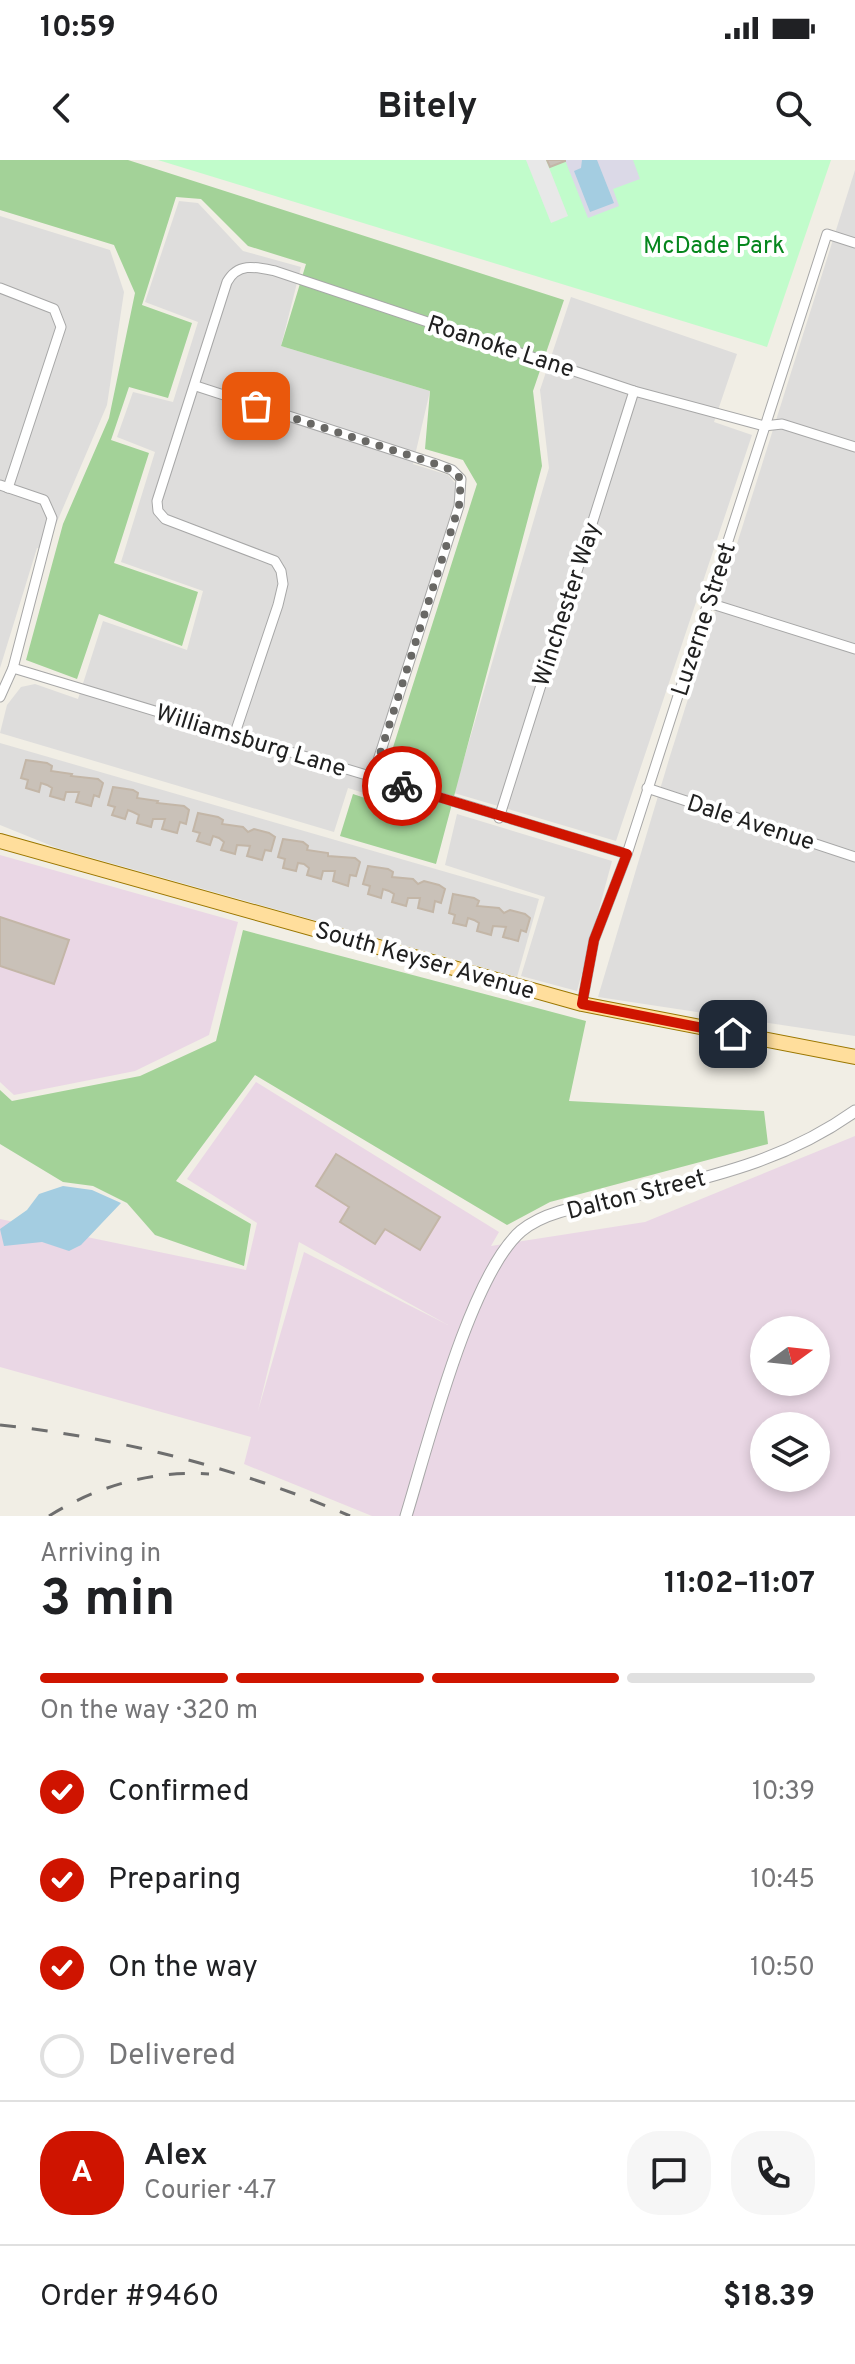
<!DOCTYPE html>
<html lang="en">
<head>
<meta charset="utf-8">
<style>
  :root { --surface:#fff; --page:#f6f6f6; --text:#202124; --muted:#757577; --line:#e0e0e0; --accent:#cf1400 }
  body { margin:0; font-family:Overpass,sans-serif; background:var(--page); color:var(--text); height:100vh; display:flex; flex-direction:column; font-size:30px; white-space:nowrap }
  * { box-sizing:border-box; margin:0 }
  p { font-size:26px; color:var(--muted) }
  .icon { flex:none; width:44px; height:44px; fill:none; stroke:currentColor; stroke-width:2; stroke-linecap:round; stroke-linejoin:round }
  .map { position:relative; height:1356px; overflow:hidden }
  .details { display:flex; flex-direction:column; background:var(--surface); flex:1 }
  .details>* { flex:none }
  .needle { width:52px; rotate:75deg }
  .buttons { position:absolute; left:750px; top:1156px; display:grid; gap:16px }
  .buttons a { display:grid; place-items:center; width:80px; height:80px; border-radius:50%; background:var(--surface); box-shadow:0 4px 12px #0003; font-size:40px }
  .pin { position:absolute; display:grid; place-items:center; width:68px; height:68px; color:#fff; margin:-34px; border-radius:16px; box-shadow:0 4px 12px #0006 }
  .courier { position:absolute; display:grid; place-items:center; width:80px; height:80px; margin:-40px; border:6px solid #cf1400; border-radius:50%; background:#fff; color:#222; box-shadow:0 2px 10px #0007 }
  .overview em { font-style:normal; font-weight:700 }
  .overview div { display:flex; flex-direction:column-reverse }
  .overview { display:flex; align-items:center; justify-content:space-between; height:136px; padding:0 40px }
  h1 { font-size:52px; font-weight:700; line-height:60px }
  .bar { display:grid; grid-template-columns:repeat(4,1fr); gap:12px 8px; align-content:center; height:96px; padding:0 40px }
  .bar i { height:10px; border-radius:6px; background:var(--line) }
  .bar .selected { background:var(--accent) }
  .bar p { grid-column:span 4 }
  .line { display:flex; align-items:center; gap:20px; padding:0 40px; border-top:2px solid var(--line) }
  .line div { flex:1 }
  .round { display:grid; place-items:center; flex:none; width:84px; height:84px; border-radius:32px; background:var(--page) }
  ol { padding:0 40px; list-style:none }
  li { display:flex; align-items:center; gap:24px; height:88px }
  li p { margin-inline-start:auto }
  li .icon { padding:8px; border-radius:50%; background:var(--accent); color:#fff; stroke-width:4 }
  li:last-child { color:var(--muted) }
  li i { width:44px; height:44px; border:4px solid var(--line); border-radius:50% }
  .status { display:flex; justify-content:space-between; align-items:center; height:56px; padding:0 40px; background:var(--surface); direction:ltr }
  .status svg { height:22px; fill:currentColor }
  header { display:flex; justify-content:space-between; align-items:center; height:104px; padding:0 40px; background:var(--surface); font-size:36px; font-weight:700 }
  .map>svg:first-child { display:block }
  .residential { fill:#dedddc }
  .industrial { fill:#ead7e5; fill-rule:evenodd }
  .forest { fill:#a3d298 }
  .park { fill:#c1fccb }
  .parking { fill:#e8e8e8 }
  .plaza { fill:#dbd9e7 }
  .water { fill:#a4cde1 }
  .building { fill:#c9c1b8; stroke:#c3b6a7; stroke-width:2 }
  .lines { fill:none; stroke-linecap:round; stroke-linejoin:round }
  .minor-casing { stroke:#a7a7a7; stroke-width:11 }
  .tertiary-casing { stroke:#a7a7a7; stroke-width:13 }
  .primary-casing { stroke:#9b7700; stroke-width:16 }
  .minor { stroke:#fff; stroke-width:9 }
  .tertiary { stroke:#fff; stroke-width:11 }
  .primary { stroke:#ffde9c; stroke-width:14 }
  .rail { stroke:#6e6e6e; stroke-width:3; stroke-dasharray:16 16; stroke-linecap:butt }
  .done { stroke:#696865; stroke-width:8; stroke-dasharray:0 14.4 }
  .route { stroke:#cf1400; stroke-width:10 }
  .labels { text-anchor:middle; stroke-width:8; stroke-linejoin:round; paint-order:stroke }
  .park-label { font-size:24px; fill:#06861d; stroke:#fff }
  .street-label { font-size:24px; fill:#202020; stroke:#fff }
</style>
</head>
<body>
<div class="status"><b>10:59</b><svg viewBox="0 0 49 12"><path d="M0 12V9h3v3zM5 12V6h3v6zM10 12V3h3v9zM15 12V0h3v12zM26 1h20v11H26zM47 4h2v5h-2z"/></svg></div>
<header><svg class="icon" aria-label="back" viewBox="0 0 24 24"><path d="M15 5l-7 7 7 7"/></svg>Bitely<svg class="icon" aria-label="search" viewBox="0 0 24 24"><circle cx="10" cy="10" r="6"/><path d="M15 15l6 6"/></svg></header>
<div class="map">
<svg width="855" height="1356" viewBox="0 0 855 1356">
  <rect width="100%" height="100%" fill="#f1eee5"/>
  <g class="residential">
    <polygon points="855,10 855,876 598,837 670,596"/>
    <polygon points="179,41 198,43 243,91 301,107 281,186 430,231 413,304 448,315 456,324 457,334 364,633 348,628 334,672 0,573 7,545 21,527 35,524 78,539 103,461 187,490 203,431 121,402 155,292 117,277 133,232 173,242 198,162 145,142"/>
    <polygon points="0,56 110,90 124,132 107,245 45,390 37,388 0,508"/>
    <polygon points="571,137 737,194 714,262 752,275 616,681 454,633 549,308 540,230"/>
    <polygon points="0,583 539,739 517,817 57,688 0,665"/>
    <polygon points="457,654 612,701 577,831 521,816 545,737 445,705"/>
  </g>
  <g class="industrial">
    <polygon points="0,695 238,762 209,875 135,911 14,935 0,922"/>
    <path d="M256,922l243,150 -8,14 154,-24 210,-86v380h-483l-128,-52 7,-27 -251,-70v-148l246,51 11,-47 -70,-44zM299,1082l149,83 -144,-73 -46,159zM764,1170h52v52h-52zM764,1266h52v52h-52z"/>
  </g>
  <g class="forest">
    <polygon points="0,0 128,0 564,140 533,231 542,306 436,704 340,676 353,634 368,639 373,622 381,625 477,324 463,300 425,289 430,231 281,186 306,104 248,86 201,39 176,37 142,145 192,163 168,238 129,227 111,280 149,293 114,403 198,432 182,486 99,454 77,519 26,500 63,364 109,258 135,133 114,85 0,50"/>
    <polygon points="243,770 586,861 569,941 764,951 768,984 550,1042 507,1065 255,915 176,1021 251,1064 244,1106 155,1075 127,1043 93,1026 63,1022 0,984 0,930 12,941 140,916 216,881"/>
  </g>
  <polygon class="park" points="158,0 831,0 767,187"/>
  <polygon class="parking" points="526,0 546,0 568,56 551,63"/>
  <polygon class="plaza" points="565,0 633,0 640,19 613,29 619,46 588,58"/>
  <g class="water">
    <polygon points="582,0 597,0 614,43 590,52 574,11 581,8"/>
    <polygon points="63,1026 92,1030 121,1043 81,1085 69,1091 42,1082 4,1086 0,1069 27,1050 39,1034"/>
  </g>
  <g class="building">
    <polygon points="547,0 565,0 565,1 550,7"/>
    <polygon points="26,600 47,603 52,606 51,611 72,614 71,616 98,619 103,623 99,637 94,635 91,646 76,642 79,632 66,632 64,640 50,636 52,628 47,625 41,623 39,632 26,628 28,620 21,618"/>
    <polygon points="113,627 133,630 138,633 137,638 158,641 157,643 184,646 189,650 186,664 180,662 177,673 162,669 165,659 153,659 151,667 137,663 139,655 133,652 128,650 125,659 112,655 115,647 108,645"/>
    <polygon points="198,653 218,657 223,660 222,664 243,667 248,672 254,669 269,673 275,677 271,691 265,690 262,700 247,696 250,686 237,685 235,694 221,690 224,682 219,678 213,676 210,685 197,681 200,673 193,671"/>
    <polygon points="283,679 303,682 308,686 307,690 328,693 328,696 355,698 360,702 356,716 350,715 348,726 333,721 335,711 323,711 321,719 307,715 309,708 304,704 298,703 296,711 283,708 285,699 278,697"/>
    <polygon points="368,706 388,709 393,712 392,717 413,719 418,724 424,721 439,725 445,729 441,743 435,741 433,752 418,748 420,738 408,738 406,746 392,742 394,734 389,731 383,729 381,738 368,734 370,726 363,724"/>
    <polygon points="453,734 474,738 479,741 477,746 499,748 504,753 510,750 525,754 530,758 526,772 521,770 518,781 503,777 506,767 493,766 491,775 477,771 479,763 474,760 468,758 466,766 453,763 455,755 449,753"/>
    <polygon points="0,757 69,780 54,824 0,806"/>
    <polygon points="336,994 440,1057 420,1090 385,1069 375,1084 340,1062 349,1047 316,1026"/>
  </g>
  <g class="lines">
    <defs>
      <g id="minor">
        <polyline points="0,128 54,149 61,167 8,328"/>
        <polyline points="196,226 436,304 452,310 461,319 459,346 373,616"/>
        <polyline points="0,325 44,340 52,358 13,508 0,537"/>
        <polyline points="709,443 855,489"/>
        <polyline points="13,508 627,694"/>
        <path d="M234,576l44,-131 5,-21 -2,-13 -6,-10 -110,-42 -7,-8 -1,-10 70,-219c11,-20 29,-15 48,-11l359,120 130,35 18,-2 73,23"/>
        <polyline points="647,628 855,697"/>
        <polyline points="499,658 634,231"/>
        <polyline points="582,844 594,780 627,694 827,74 855,83"/>
      </g>
      <path id="tertiary" d="M406,1356c21,-68 64,-241 115,-285 29,-24 75,-26 109,-34 83,-21 155,-36 225,-86"/>
      <polyline id="primary" points="0,681 582,844 855,897"/>
    </defs>
    <use href="#minor" class="minor-casing"/>
    <use href="#tertiary" class="tertiary-casing"/>
    <use href="#primary" class="primary-casing"/>
    <use href="#minor" class="minor"/>
    <use href="#tertiary" class="tertiary"/>
    <use href="#primary" class="primary"/>
    <g class="rail">
      <path d="M0,1265c120,13 239,43 350,91"/>
      <path d="M49,1356c48,-30 104,-46 160,-42"/>
    </g>
  </g>
  <g class="lines">
    <polyline class="done" points="256,246 436,304 452,310 461,319 459,346 373,616 402,626"/>
    <polyline class="route" points="402,626 627,694 594,780 582,844 733,874"/>
  </g>
  <g class="labels">
    <g class="park-label">
      <text x="714" y="93">McDade Park</text>
    </g>
    <g class="street-label">
      <text transform="translate(501 186) rotate(18)" y="8">Roanoke Lane</text>
      <text transform="translate(566 444) rotate(-72)" y="8">Winchester Way</text>
      <text transform="translate(703 459) rotate(-72)" y="8">Luzerne Street</text>
      <text transform="translate(251 580) rotate(17)" y="8">Williamsburg Lane</text>
      <text transform="translate(751 662) rotate(18)" y="8">Dale Avenue</text>
      <text transform="translate(425 800) rotate(16)" y="8">South Keyser Avenue</text>
      <text transform="translate(636 1034) rotate(-14)" y="8">Dalton Street</text>
    </g>
  </g>
</svg>
<div class="buttons">
<a><svg class="needle" viewBox="-14 -14 28 28"><path d="M0-13l5 13h-10z" fill="#e53935"/><path d="M0 13l5-13h-10z" fill="#757577"/></svg></a>
<a><svg class="icon" aria-label="layers" viewBox="0 0 24 24"><path d="M12 4l9 5-9 5-9-5zM3 14l9 5 9-5"/></svg></a>
</div>
<div class="pin" style="left:256px;top:246px;background:#ea580c"><svg class="icon" aria-label="bag" viewBox="0 0 24 24"><path d="M5 8h14l-1 12H6zM9 8a3 3 0 0 1 6 0"/></svg></div>
<div class="pin" style="left:733px;top:874px;background:#1f2937"><svg class="icon" aria-label="home" viewBox="0 0 24 24"><path d="M3 11l9-7 9 7M6 9v11h12V9"/></svg></div>
<div class="courier" style="left:402px;top:626px"><svg class="icon" aria-label="bike" viewBox="0 0 24 24"><circle cx="6" cy="16" r="4"/><circle cx="18" cy="16" r="4"/><path d="M6 16l4-8h5l3 8M10 8l3 8H6M13 5h3"/></svg></div>
</div>
<section class="details">
<div class="overview"><div><h1>3 min</h1><p>Arriving in</p></div><em>11:02–11:07</em></div>
<div class="bar"><i class="selected"></i><i class="selected"></i><i class="selected"></i><i></i><p>On the way · 320 m</p></div>
<ol>
<li><svg class="icon" aria-label="check" viewBox="0 0 24 24"><path d="M5 12l5 5 9-10"/></svg>Confirmed<p>10:39</p></li>
<li><svg class="icon" aria-label="check" viewBox="0 0 24 24"><path d="M5 12l5 5 9-10"/></svg>Preparing<p>10:45</p></li>
<li><svg class="icon" aria-label="check" viewBox="0 0 24 24"><path d="M5 12l5 5 9-10"/></svg>On the way<p>10:50</p></li>
<li><i></i>Delivered</li>
</ol>
<div class="line" style="height:144px"><b class="round" style="background:var(--accent);color:#fff">A</b><div><b>Alex</b><p>Courier · 4.7</p></div><a class="round"><svg class="icon" aria-label="chat" viewBox="0 0 24 24"><path d="M4 5h16v11H9l-5 4z"/></svg></a><a class="round"><svg class="icon" aria-label="phone" viewBox="0 0 24 24"><path d="M5 4h4l2 5-3 2q2 4 5 5l2-3 5 2v4C11 20 4 13 5 4z"/></svg></a></div>
<div class="line" style="height:104px"><div>Order #9460</div><b>$18.39</b></div>
</section>
</body>
</html>
